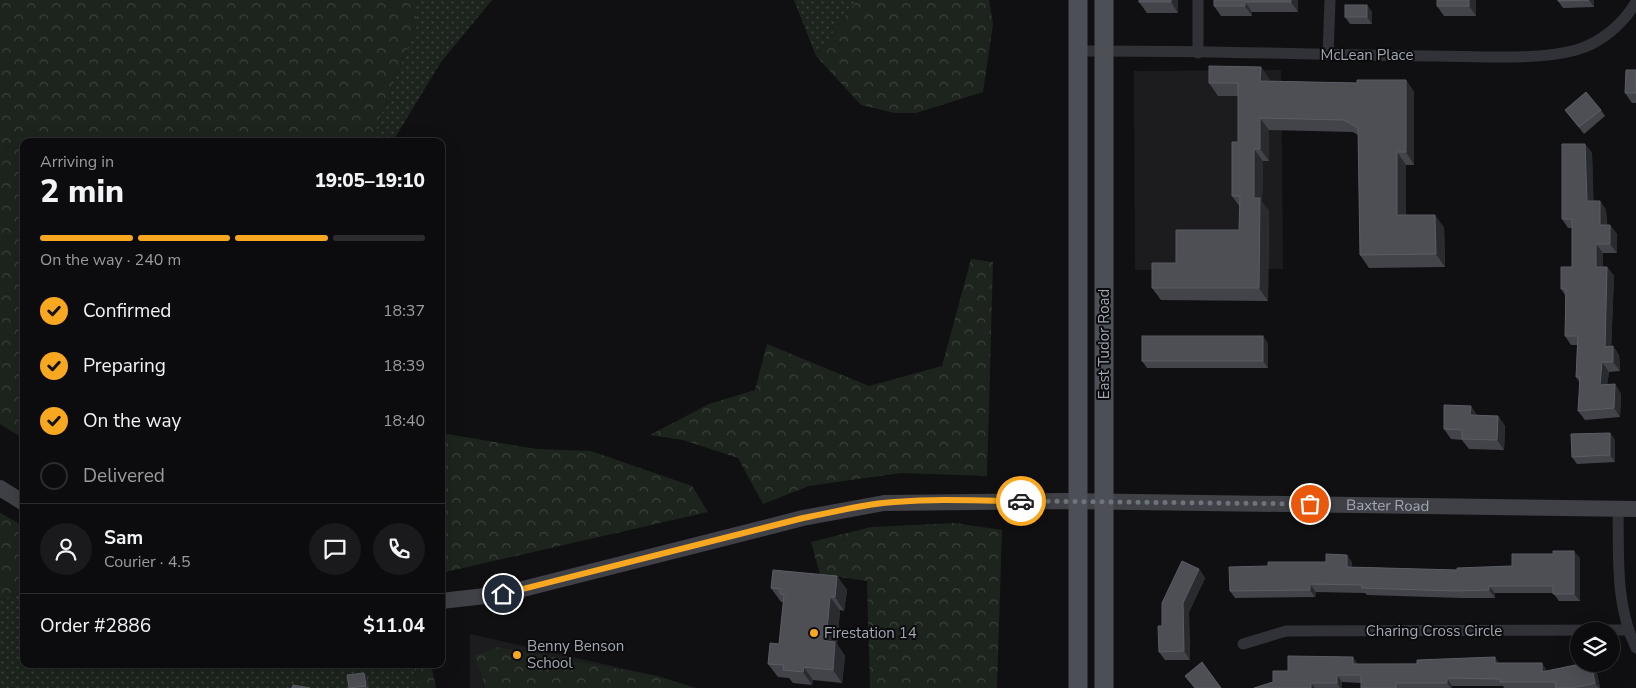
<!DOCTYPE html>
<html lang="en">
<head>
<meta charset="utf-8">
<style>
  :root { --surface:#0c0c0e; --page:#1a1a1c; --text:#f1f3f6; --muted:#9a9b9e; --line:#2c2c2e; --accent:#f8a721 }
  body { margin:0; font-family:"Nunito Sans",sans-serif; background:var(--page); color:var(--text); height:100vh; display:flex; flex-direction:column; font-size:19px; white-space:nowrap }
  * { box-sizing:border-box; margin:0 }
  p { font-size:16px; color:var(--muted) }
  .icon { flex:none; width:28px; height:28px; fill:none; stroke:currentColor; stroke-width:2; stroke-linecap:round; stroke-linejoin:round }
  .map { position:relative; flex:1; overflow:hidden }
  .details { position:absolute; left:20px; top:138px; width:425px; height:530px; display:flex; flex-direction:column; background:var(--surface); border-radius:10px; box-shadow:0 5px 20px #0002,0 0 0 1px var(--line) }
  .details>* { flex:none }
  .tools { position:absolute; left:1570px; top:622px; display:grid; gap:10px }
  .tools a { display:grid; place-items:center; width:50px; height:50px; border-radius:50%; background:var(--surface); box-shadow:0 5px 20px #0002,0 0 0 1px var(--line); font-size:25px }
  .pin { position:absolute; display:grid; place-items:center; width:42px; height:42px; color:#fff; margin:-21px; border:2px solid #fff; border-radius:50%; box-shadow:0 1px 5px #0007 }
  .courier { position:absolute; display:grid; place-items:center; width:50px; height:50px; margin:-25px; border:4px solid #f8a721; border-radius:50%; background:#fff; color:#222; box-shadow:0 1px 6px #0007 }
  .head em { font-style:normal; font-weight:800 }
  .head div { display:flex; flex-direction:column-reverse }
  .head { display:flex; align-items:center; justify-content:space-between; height:85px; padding:0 20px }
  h1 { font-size:32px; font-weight:800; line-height:38px }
  .bar { display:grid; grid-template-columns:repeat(4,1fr); gap:8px 5px; align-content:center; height:60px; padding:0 20px }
  .bar i { height:6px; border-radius:4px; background:var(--line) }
  .bar .current { background:var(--accent) }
  .bar p { grid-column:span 4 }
  .line { display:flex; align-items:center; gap:12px; padding:0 20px; border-top:1px solid var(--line) }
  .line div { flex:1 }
  .round { display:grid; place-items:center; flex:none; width:52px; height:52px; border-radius:26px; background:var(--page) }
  ol { padding:0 20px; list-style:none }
  li { display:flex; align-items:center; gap:15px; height:55px }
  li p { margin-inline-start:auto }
  li .icon { padding:5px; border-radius:50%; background:var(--accent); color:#111; stroke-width:4 }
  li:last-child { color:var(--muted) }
  li i { width:28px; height:28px; border:2px solid var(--line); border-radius:50% }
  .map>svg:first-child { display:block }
  .built { fill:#1c1c1f }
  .grass { fill:url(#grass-dots) }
  .forest { fill:url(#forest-crowns) }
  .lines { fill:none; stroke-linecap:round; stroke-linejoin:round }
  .street { stroke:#313237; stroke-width:11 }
  .secondary { stroke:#3f4147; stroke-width:16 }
  .primary { stroke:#4d4f56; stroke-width:19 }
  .wall { fill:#43444a }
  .shaded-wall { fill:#2a2b2f }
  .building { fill:#4d4f55; stroke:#5a5d64 }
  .done { stroke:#6e727b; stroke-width:5; stroke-dasharray:0 9 }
  .route { stroke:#f8a721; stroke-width:6 }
  .poi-dot { fill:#f8a721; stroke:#0b0b0c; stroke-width:2 }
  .labels { text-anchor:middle; stroke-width:4; stroke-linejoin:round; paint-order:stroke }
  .street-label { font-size:15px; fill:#a1a7b3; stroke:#0b0b0c }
  .poi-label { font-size:15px; fill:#a1a7b3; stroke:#0b0b0c; text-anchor:start }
</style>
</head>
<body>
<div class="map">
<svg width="1636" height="688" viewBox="0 0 1636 688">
  <defs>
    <pattern id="grass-dots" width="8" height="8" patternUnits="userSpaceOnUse" patternTransform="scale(1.25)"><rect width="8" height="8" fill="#1c241d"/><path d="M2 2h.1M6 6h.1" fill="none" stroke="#3a413b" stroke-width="1.8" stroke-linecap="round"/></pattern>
    <pattern id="forest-crowns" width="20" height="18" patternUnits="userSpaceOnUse" patternTransform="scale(1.25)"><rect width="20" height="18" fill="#1c241d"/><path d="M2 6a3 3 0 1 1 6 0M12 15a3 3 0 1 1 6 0" fill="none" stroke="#3a413b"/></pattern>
  </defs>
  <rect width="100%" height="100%" fill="#101012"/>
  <g class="built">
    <polygon points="1281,70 1283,269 1135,270 1134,71"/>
    <polygon points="470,634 657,676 696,688 470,688"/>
  </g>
  <g class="grass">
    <polygon points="416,0 492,0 441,62 393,141 371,141 416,26"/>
    <polygon points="794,0 857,0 816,56"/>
    <polygon points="24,592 24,664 414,664 418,688 0,688 0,600"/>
  </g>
  <g class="forest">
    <polygon points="0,0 416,0 416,26 371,141 24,141 24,439 0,424"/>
    <polygon points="857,0 989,0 993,24 983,92 916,113 895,113 861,105 816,56"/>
    <polygon points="971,259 993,262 987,476 901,473 809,486 763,504 738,458 683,440 650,435 709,404 755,390 767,344 869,386 942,366"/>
    <polygon points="441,433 537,449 591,451 692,486 708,512 441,573"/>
    <polygon points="0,513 24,526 24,592 0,600"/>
    <polygon points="955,523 1002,530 997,688 870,688 867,581 820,574 811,542 871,527"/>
    <polygon points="498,647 657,676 696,688 486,688 475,656"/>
    <polygon points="414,664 431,664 436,688 418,688"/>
  </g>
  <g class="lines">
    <g class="street">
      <polyline points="1198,0 1198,53"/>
      <path d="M1078,51c118,-1 236,4 355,5 41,0 104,5 143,-6 25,-7 47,-26 60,-48"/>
      <polyline points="1328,55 1330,0"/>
      <path d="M1618,509c1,48 -3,95 18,139"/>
      <polyline points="1243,644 1286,631 1627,630"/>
    </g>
    <g class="secondary">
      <polyline points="0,488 24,503"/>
      <path id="s1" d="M441,601l62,-7 300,-76 81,-15 181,-2 571,8"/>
    </g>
    <g class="primary">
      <polyline points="1078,688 1078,0"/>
      <polyline points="1104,688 1104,0"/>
    </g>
  </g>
  <g class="wall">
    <polygon points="1139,0 1178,0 1178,13 1147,13 1139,2"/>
    <polygon points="1214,0 1298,0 1298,12 1252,12 1252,16 1221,16 1214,6"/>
    <polygon points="1476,0 1476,16 1444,16 1437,6"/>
    <polygon points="1594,0 1594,7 1563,8 1558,1"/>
    <polygon points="1367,5 1372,12 1372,24 1350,24 1345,17"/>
    <polygon points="1261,67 1269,79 1269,81 1357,83 1406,80 1414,92 1414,165 1406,165 1406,215 1444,227 1445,267 1369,268 1360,255 1358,135 1353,132 1269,130 1269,161 1263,161 1262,202 1269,211 1268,301 1161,300 1152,288 1176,263 1239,230 1240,207 1232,196 1238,142 1238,96 1218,96 1209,83"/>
    <polygon points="1636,70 1636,103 1632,103 1625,93"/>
    <polygon points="1565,110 1601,110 1605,116 1584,134"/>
    <polygon points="1585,144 1592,153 1593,201 1600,201 1606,210 1607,225 1610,225 1617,234 1617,253 1603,253 1603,267 1607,267 1614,276 1611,346 1613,346 1619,355 1620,371 1609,372 1607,385 1615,384 1621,394 1620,417 1585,420 1578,411 1580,383 1576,377 1577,345 1571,345 1565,336 1565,295 1561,289 1572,267 1572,228 1568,228 1562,219"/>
    <polygon points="1268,343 1268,368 1147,368 1142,361"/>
    <polygon points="1498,416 1505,426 1504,450 1469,449 1462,440 1451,439 1444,429"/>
    <polygon points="1610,433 1615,440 1615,462 1577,464 1572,457"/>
    <polygon points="1580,558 1580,601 1559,601 1553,593 1495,593 1495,598 1462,598 1367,595 1365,593 1316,592 1315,597 1235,598 1230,591 1268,566 1352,562 1352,567 1457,570 1512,566"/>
    <polygon points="1199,569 1205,578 1189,612 1190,660 1165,660 1159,652"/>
    <polygon points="837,576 847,590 844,611 840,610 837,644 845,656 842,683 813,680 812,685 793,683 789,678 778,677 768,664 779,644 784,602 781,602 771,588"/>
    <polygon points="1499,663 1547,671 1580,664 1592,664 1596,669 1600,688 1504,688 1503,686 1452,686 1452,688 1361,688 1361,683 1342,682 1342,688 1254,688 1273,682 1288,671 1358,664"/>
    <polygon points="367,676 369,688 349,688"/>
  </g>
  <g class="shaded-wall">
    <polygon points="1171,0 1178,0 1178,13 1171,2"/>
    <polygon points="1291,0 1298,0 1298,12 1291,2"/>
    <polygon points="1469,0 1476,0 1476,16 1469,6"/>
    <polygon points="1589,0 1594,0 1594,7"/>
    <polygon points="1245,2 1252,12 1252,16 1245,6"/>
    <polygon points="1367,5 1372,12 1372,24 1367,17"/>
    <polygon points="1261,67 1269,79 1269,94 1260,81"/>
    <polygon points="1406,80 1414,92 1414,165 1406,152"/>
    <polygon points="1260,118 1269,130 1269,161 1260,149"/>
    <polygon points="1585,144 1592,153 1594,210 1587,201"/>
    <polygon points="1254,149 1263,161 1262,202 1269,211 1268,301 1259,288 1254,198"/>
    <polygon points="1397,152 1406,165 1406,228 1397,215"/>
    <polygon points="1600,201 1606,210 1607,234 1600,225"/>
    <polygon points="1435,215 1444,227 1445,267 1436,254"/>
    <polygon points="1610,225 1617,234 1617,253 1610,244"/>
    <polygon points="1596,244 1603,253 1603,276 1596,267"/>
    <polygon points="1607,267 1614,276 1611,356 1605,347"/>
    <polygon points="1263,336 1268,343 1268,368 1263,361"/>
    <polygon points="1613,346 1619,355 1620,371 1613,362"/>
    <polygon points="1602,362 1609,372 1606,394 1600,385"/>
    <polygon points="1615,384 1621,394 1620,417 1614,408"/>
    <polygon points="1471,406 1478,416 1470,415"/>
    <polygon points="1498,416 1505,426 1504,450 1497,440"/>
    <polygon points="1610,433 1615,440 1615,462 1610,455"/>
    <polygon points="1574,551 1580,558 1580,601 1574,594"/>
    <polygon points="1347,555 1352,562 1352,574 1347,567"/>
    <polygon points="1199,569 1205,578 1189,612 1190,660 1184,651 1183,603"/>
    <polygon points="837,576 847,590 844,611 835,597"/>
    <polygon points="1310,584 1316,592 1315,597 1310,590"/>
    <polygon points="1489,586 1495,593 1495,598 1489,590"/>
    <polygon points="830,597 840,610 837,644 845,656 842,683 833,670 826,641"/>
    <polygon points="1353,657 1358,664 1353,664"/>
    <polygon points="1495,657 1500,665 1495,663"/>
    <polygon points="1542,663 1547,671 1547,680 1542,672"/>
    <polygon points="1591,664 1592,664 1596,669 1600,688 1599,688 1595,683"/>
    <polygon points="804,667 813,680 812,685 803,672"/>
    <polygon points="364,673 367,676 369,688 366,686"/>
    <polygon points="1337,675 1342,682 1342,688 1340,688 1337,683"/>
    <polygon points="1447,678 1452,686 1452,688 1451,688 1447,683"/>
    <polygon points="1311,683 1315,688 1311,688"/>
  </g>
  <g class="building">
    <rect x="1139" y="0" width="32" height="2"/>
    <polygon points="1214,0 1291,0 1291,2 1245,2 1245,6 1214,6"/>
    <rect x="1437" y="0" width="32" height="6"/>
    <polygon points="1558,0 1589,0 1558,1"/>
    <rect x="1345" y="5" width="22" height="12"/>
    <polygon points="1209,66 1261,67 1260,81 1357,83 1357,80 1406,80 1406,152 1397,152 1397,215 1435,215 1436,254 1360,255 1358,128 1344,120 1260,118 1260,149 1254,149 1254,198 1260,198 1259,288 1152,288 1152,263 1176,263 1176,230 1239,230 1240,196 1232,196 1232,142 1238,142 1238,83 1209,83"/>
    <polygon points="1626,70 1636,70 1636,93 1625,93"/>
    <polygon points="1586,92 1601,110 1579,127 1565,110"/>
    <polygon points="1562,144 1585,144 1587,201 1600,201 1600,225 1610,225 1610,244 1596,244 1596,267 1607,267 1605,347 1613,346 1613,362 1602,362 1600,385 1615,384 1614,408 1578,411 1580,377 1576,377 1578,336 1565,336 1566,289 1561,289 1561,267 1572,267 1572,219 1562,219"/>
    <rect x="1142" y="336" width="121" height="25"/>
    <polygon points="1444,405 1471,406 1470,415 1498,416 1497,440 1462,439 1462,430 1444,429"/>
    <polygon points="1610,433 1610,455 1572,457 1571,434"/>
    <polygon points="1553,551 1574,551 1574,594 1553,594 1553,586 1489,586 1489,590 1457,591 1362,588 1362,585 1310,584 1310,590 1230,591 1229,567 1268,566 1268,562 1326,562 1326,554 1347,555 1347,567 1457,570 1457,568 1512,566 1512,554 1553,554"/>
    <polygon points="1182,561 1199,569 1183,603 1184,651 1159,652 1158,626 1162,626 1162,603"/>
    <polygon points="773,570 837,576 835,597 830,597 826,641 835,642 833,670 804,667 803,672 783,670 784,665 768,664 770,643 779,644 784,595 780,594 780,589 771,588"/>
    <polygon points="1288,656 1353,657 1353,664 1417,664 1417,660 1495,657 1495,663 1542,663 1542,672 1580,664 1591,664 1595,683 1573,688 1556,688 1555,682 1500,682 1500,679 1447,678 1447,683 1396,683 1396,688 1361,688 1361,675 1337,675 1337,683 1311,683 1311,688 1254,688 1273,682 1273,671 1288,671"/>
    <polygon points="1202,662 1221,688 1195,688 1185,676"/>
    <polygon points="364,673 366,686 349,688 347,675"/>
    <polygon points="293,685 310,688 292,688"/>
  </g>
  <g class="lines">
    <polyline class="done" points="1021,501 1310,504"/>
    <path class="route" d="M503,594l300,-76c27,-5 53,-12 80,-15 45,-5 93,-2 138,-2"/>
  </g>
  <g class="poi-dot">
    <circle cx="814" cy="633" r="5"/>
    <circle cx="517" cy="655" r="5"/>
  </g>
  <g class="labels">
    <g class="street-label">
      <text x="1367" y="60">McLean Place</text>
      <text transform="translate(1104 344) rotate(-90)" y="5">East Tudor Road</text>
      <text dy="5" stroke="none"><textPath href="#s1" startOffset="958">Baxter Road</textPath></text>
      <text x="1434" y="636">Charing Cross Circle</text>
    </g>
    <g class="poi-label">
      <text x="824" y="638">Firestation 14</text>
      <text x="527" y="651">Benny Benson<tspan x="527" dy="17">School</tspan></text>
    </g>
  </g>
</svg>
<div class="tools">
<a><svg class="icon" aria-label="layers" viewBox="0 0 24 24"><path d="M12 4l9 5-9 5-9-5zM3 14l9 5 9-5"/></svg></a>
</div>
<div class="pin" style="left:1310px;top:504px;background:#ea580c"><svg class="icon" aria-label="bag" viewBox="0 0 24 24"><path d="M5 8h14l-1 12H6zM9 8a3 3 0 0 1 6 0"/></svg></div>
<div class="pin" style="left:503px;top:594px;background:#1f2937"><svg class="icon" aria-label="home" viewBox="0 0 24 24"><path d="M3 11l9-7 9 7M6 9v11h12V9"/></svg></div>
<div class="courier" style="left:1021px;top:501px"><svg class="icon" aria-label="car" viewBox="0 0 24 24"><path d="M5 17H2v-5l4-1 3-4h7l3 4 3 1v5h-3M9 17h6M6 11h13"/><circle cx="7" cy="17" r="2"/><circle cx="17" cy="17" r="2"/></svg></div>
<section class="details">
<div class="head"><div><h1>2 min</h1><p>Arriving in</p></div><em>19:05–19:10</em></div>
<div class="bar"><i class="current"></i><i class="current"></i><i class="current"></i><i></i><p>On the way · 240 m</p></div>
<ol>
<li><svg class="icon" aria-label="check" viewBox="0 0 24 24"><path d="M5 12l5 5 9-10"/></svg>Confirmed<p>18:37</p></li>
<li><svg class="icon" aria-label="check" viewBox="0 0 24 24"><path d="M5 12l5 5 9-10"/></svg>Preparing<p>18:39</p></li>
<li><svg class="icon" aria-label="check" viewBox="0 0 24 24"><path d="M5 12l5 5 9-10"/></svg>On the way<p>18:40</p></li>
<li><i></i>Delivered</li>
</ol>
<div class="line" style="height:90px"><a class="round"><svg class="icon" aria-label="person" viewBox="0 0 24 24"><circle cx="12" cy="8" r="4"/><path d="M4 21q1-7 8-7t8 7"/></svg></a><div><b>Sam</b><p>Courier · 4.5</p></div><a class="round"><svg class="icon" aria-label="chat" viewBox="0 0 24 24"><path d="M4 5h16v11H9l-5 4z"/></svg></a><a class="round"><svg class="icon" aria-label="phone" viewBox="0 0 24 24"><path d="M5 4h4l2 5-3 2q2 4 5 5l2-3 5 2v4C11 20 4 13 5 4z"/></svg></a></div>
<div class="line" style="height:65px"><div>Order #2886</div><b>$11.04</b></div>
</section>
</div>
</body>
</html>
